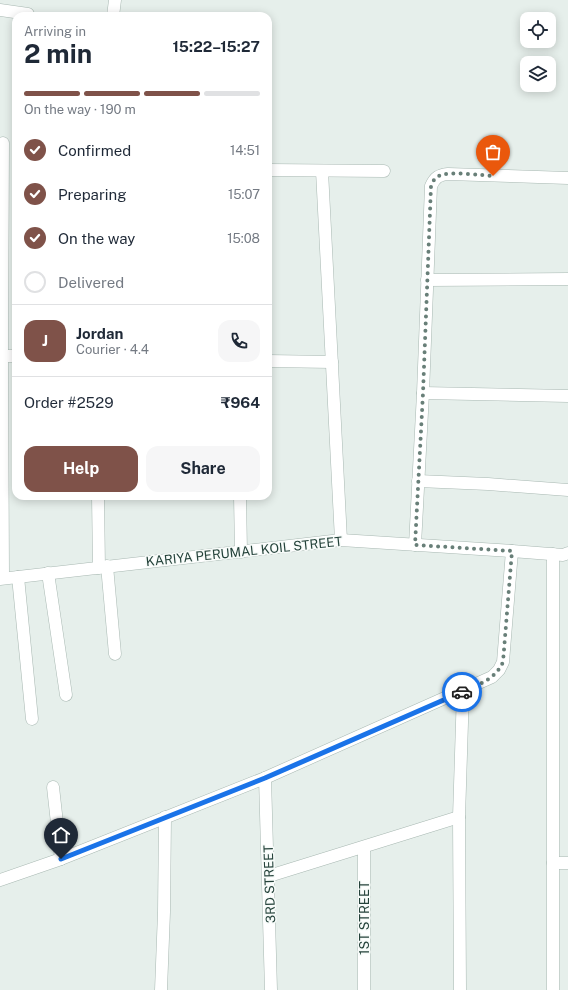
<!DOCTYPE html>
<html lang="en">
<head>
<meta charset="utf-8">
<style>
  :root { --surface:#fff; --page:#f6f6f7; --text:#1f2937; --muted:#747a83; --line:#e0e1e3; --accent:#7f5249 }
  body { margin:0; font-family:"Public Sans",sans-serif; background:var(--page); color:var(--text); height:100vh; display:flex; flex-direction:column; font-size:15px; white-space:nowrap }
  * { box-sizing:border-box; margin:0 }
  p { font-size:13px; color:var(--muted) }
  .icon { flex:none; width:22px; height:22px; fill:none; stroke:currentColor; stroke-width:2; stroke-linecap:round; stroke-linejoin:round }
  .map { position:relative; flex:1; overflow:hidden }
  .details { position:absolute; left:12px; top:12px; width:260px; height:488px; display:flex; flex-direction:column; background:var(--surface); border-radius:12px; box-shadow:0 2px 10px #0003 }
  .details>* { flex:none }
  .tools { position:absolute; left:520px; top:12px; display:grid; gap:8px }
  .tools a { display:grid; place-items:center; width:36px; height:36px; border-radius:8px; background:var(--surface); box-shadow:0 2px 10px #0003; font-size:20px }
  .pin { position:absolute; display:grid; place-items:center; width:34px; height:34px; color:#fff; margin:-41px -17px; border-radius:50% 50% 50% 0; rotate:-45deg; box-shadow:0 0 4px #0007 }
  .pin .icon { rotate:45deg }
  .courier { position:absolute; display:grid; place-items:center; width:40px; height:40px; margin:-20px; border:3px solid #1a73e8; border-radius:50%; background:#fff; color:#222; box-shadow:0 1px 5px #0007 }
  .head em { font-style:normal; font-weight:700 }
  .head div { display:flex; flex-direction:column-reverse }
  .head { display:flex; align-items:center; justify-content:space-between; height:68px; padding:0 12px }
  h1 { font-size:26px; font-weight:700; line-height:30px }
  .bar { display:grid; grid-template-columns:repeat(4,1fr); gap:6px 4px; align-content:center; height:48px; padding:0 12px }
  .bar i { height:5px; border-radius:3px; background:var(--line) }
  .bar .current { background:var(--accent) }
  .bar p { grid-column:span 4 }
  .line { display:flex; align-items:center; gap:10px; padding:0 12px; border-top:1px solid var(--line) }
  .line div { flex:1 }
  .round { display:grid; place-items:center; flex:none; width:42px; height:42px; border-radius:12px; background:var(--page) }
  ol { padding:0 12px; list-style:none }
  li { display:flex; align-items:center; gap:12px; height:44px }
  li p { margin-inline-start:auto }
  li .icon { padding:4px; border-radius:50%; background:var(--accent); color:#fff; stroke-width:4 }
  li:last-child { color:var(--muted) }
  li i { width:22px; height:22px; border:2px solid var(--line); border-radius:50% }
  .button { display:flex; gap:8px; margin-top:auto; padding:8px 12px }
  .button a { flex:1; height:46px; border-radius:12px; background:var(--accent); color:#fff; font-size:16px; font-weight:700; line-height:46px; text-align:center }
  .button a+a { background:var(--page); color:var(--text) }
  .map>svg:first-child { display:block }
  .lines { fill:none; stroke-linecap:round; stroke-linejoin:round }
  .minor-casing { stroke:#a8b8b2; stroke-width:13 }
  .tertiary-casing { stroke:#a8b8b2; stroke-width:13 }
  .minor { stroke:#fff; stroke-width:12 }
  .tertiary { stroke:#fff; stroke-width:12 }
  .done { stroke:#687f78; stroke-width:4; stroke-dasharray:0 7.2 }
  .route { stroke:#1a73e8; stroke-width:5 }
  .labels { text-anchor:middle; stroke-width:3; stroke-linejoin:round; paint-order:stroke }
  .street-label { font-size:13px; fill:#24423a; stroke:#f7fbf9 }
</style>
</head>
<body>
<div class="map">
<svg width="568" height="990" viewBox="0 0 568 990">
  <rect width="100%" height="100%" fill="#e6efeb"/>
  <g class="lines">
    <defs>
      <g id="minor">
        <polyline points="0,10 28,14"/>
        <polyline points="113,16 115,0"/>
        <polyline points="3,143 2,356 3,578"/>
        <polyline points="269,170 384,171"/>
        <polyline points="322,171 341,540"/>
        <polyline points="427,280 568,279"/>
        <polyline points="2,356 16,356"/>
        <polyline points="268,361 332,362"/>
        <polyline points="423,393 568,396"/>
        <polyline points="418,481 488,484 568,490"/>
        <polyline points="98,496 99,568"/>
        <polyline points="240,496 241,552"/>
        <path d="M415,545l8,-152 8,-207c4,-9 8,-11 17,-12l120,4"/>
        <polyline points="553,554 553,990"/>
        <polyline points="107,566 115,654"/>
        <polyline points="48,573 66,695"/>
        <polyline points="18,577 32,719"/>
        <polyline points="0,579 341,540 512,551"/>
        <polyline points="265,778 271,990"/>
        <polyline points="53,787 61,859"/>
        <polyline points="553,863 568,863"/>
        <polyline points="269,876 459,817"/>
        <polyline points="161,990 164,912 165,817"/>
        <polyline points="364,990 364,847"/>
        <polyline points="460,990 459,817 463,691"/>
      </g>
      <polyline id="tertiary" points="0,880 61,859 265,778 492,677 499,670 503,662 512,551 563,555 568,553"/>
    </defs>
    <use href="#minor" class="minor-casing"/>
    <use href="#tertiary" class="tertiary-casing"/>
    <use href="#minor" class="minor"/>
    <use href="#tertiary" class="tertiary"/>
  </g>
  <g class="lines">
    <path class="done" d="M462,692c17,-8 33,-12 41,-30l9,-111 -97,-6 8,-152 8,-207c2,-4 3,-8 8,-10 9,-5 42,-1 54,0"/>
    <polyline class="route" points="61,859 265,778 462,692"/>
  </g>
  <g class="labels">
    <g class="street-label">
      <text transform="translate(244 551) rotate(-6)" y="5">KARIYA PERUMAL KOIL STREET</text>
      <text transform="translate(269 884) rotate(-92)" y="5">3RD STREET</text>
      <text transform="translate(364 918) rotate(-90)" y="5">1ST STREET</text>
    </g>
  </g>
</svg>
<div class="tools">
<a><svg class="icon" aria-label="locate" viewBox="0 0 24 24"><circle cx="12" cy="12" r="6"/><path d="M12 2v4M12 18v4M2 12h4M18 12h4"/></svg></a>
<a><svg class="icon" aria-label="layers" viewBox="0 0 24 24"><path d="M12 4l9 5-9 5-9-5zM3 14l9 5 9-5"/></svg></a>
</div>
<div class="pin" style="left:493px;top:176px;background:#ea580c"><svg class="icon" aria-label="bag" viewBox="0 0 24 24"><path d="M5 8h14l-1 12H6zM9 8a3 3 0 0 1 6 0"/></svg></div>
<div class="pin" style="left:61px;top:859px;background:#1f2937"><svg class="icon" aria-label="home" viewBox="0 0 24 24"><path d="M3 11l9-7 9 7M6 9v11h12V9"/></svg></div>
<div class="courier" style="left:462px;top:692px"><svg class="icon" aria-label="car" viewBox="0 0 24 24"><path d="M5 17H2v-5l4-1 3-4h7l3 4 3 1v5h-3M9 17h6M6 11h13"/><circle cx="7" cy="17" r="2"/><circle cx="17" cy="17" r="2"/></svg></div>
<section class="details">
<div class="head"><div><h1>2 min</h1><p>Arriving in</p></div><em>15:22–15:27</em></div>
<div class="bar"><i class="current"></i><i class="current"></i><i class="current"></i><i></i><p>On the way · 190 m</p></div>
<ol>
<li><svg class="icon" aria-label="check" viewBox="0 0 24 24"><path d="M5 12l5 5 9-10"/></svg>Confirmed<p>14:51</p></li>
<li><svg class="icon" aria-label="check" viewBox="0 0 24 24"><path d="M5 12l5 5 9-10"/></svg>Preparing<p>15:07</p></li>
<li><svg class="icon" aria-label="check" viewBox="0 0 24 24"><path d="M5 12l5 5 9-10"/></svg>On the way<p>15:08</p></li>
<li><i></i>Delivered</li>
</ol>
<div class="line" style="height:72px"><b class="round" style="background:var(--accent);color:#fff">J</b><div><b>Jordan</b><p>Courier · 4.4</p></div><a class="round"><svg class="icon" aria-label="phone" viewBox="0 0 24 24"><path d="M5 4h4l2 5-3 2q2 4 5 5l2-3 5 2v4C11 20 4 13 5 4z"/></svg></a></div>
<div class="line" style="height:52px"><div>Order #2529</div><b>₹964</b></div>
<div class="button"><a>Help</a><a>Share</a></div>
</section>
</div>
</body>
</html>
